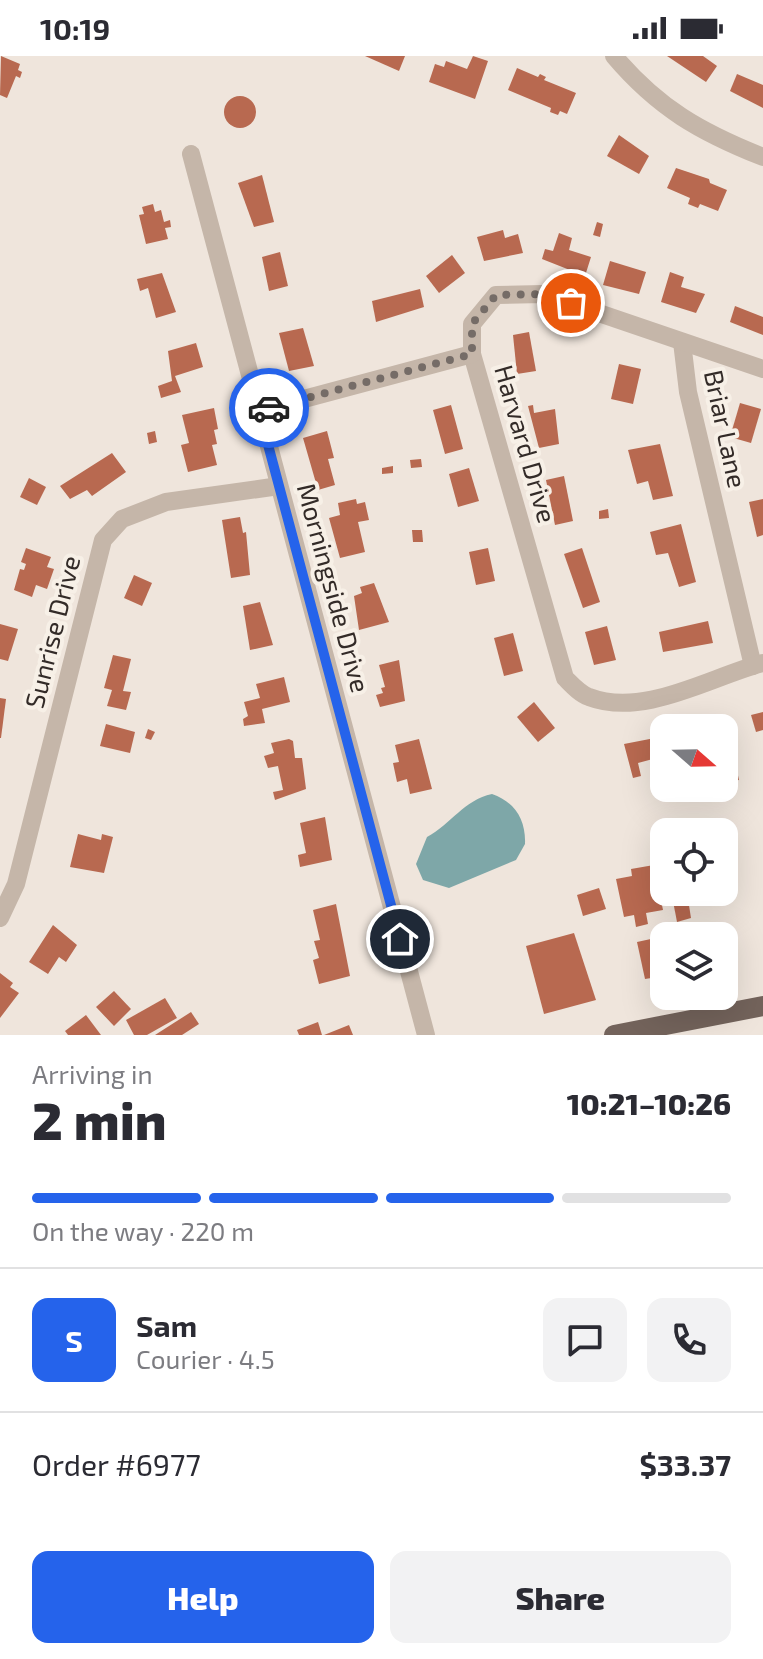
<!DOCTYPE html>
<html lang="en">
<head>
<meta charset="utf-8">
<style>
  :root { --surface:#fff; --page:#f2f2f3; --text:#2b2b33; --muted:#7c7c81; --line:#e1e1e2; --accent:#2563eb }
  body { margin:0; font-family:"Exo 2",sans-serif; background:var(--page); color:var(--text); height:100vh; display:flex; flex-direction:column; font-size:30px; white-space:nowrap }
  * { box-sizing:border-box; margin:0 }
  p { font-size:26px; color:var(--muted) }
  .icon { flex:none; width:44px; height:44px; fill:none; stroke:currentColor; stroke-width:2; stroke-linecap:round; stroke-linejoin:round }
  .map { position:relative; height:979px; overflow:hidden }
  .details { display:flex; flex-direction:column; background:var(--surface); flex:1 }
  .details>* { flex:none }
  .needle { width:52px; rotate:110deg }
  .buttons { position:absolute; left:650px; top:658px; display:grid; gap:16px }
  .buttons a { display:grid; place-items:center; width:88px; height:88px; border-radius:16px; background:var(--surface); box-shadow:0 8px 32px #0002; font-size:40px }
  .pin { position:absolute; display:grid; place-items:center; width:68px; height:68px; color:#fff; margin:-34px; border:4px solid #fff; border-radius:50%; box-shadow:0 2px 8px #0007 }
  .courier { position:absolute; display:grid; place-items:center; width:80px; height:80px; margin:-40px; border:6px solid #2563eb; border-radius:50%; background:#fff; color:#222; box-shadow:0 2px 10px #0007 }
  .headline em { font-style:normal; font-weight:800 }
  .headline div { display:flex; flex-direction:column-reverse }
  .headline { display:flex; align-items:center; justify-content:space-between; height:136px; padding:0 32px }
  h1 { font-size:52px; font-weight:800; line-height:60px }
  .bar { display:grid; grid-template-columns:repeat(4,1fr); gap:12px 8px; align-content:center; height:96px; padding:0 32px }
  .bar i { height:10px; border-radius:6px; background:var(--line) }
  .bar .current { background:var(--accent) }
  .bar p { grid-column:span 4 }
  .line { display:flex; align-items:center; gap:20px; padding:0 32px; border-top:2px solid var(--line) }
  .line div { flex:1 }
  .round { display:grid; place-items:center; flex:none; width:84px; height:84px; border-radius:16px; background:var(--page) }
  .primary-button { display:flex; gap:16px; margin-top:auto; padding:16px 32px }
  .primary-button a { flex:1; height:92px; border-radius:16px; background:var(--accent); color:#fff; font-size:32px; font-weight:800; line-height:92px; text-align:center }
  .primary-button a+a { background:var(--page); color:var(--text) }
  .status { display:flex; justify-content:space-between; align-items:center; height:56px; padding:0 40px; background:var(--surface); direction:ltr }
  .status svg { height:22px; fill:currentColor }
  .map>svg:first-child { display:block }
  .water { fill:#7ea7a8 }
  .building { fill:#b86950 }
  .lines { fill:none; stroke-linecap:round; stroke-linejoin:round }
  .minor { stroke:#c5b6a9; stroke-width:18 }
  .primary { stroke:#73635b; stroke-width:20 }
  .done { stroke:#756c67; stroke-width:8; stroke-dasharray:0 14.4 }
  .route { stroke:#2563eb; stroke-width:10 }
  .labels { text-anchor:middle; stroke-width:8; stroke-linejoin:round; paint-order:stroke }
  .street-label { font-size:26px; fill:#332b28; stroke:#f7f0e7 }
</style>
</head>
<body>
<div class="status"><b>10:19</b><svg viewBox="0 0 49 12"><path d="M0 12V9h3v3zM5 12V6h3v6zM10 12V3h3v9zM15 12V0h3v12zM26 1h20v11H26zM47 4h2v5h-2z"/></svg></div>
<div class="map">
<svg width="763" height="979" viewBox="0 0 763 979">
  <rect width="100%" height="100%" fill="#efe5dc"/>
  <path class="water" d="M492,738c23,8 34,26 33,50l-9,16 -67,28 -26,-8 -7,-16 11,-27c24,-13 37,-37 65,-43z"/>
  <g class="building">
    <polygon points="1,0 20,8 18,14 22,16 20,22 16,20 7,42 0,39"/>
    <polygon points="365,0 405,0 399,15"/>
    <polygon points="473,0 488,5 475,43 429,26 435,8 444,11 446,5 467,13"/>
    <polygon points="667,0 703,0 717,10 706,26"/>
    <polygon points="517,12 538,21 540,18 546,21 544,24 576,37 567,58 560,55 558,59 550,56 551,52 508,34"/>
    <polygon points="737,18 763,29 763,52 730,35"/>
    <circle cx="240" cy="56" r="16"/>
    <polygon points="619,79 649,100 639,118 607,100"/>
    <polygon points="676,112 709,123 710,127 727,134 718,155 700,148 698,152 688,148 690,142 667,132"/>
    <polygon points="262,119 274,166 254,171 238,127"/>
    <polygon points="153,148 155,156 161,154 164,166 170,164 171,171 165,172 168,183 146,188 139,159 144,158 142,151"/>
    <polygon points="597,166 603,168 600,181 593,179"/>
    <polygon points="503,174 505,182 518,178 523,197 484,205 477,181"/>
    <polygon points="559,177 572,182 569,194 591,201 585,220 542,203 545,193 553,195"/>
    <polygon points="280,196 288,230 269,235 262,201"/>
    <polygon points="452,199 465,217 439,237 426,220"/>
    <polygon points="610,205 646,216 639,238 603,229"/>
    <polygon points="670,216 684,221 681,231 705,238 696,257 661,246"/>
    <polygon points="162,217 176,256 156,262 148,232 140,235 137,223"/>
    <polygon points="420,233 424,251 376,266 372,245"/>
    <polygon points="735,250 763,261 763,279 730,266"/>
    <polygon points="303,272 314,310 289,315 279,277"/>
    <polygon points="529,276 536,315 517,318 513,279"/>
    <polygon points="196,287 203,311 175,320 181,336 161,342 158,330 172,325 168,295"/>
    <polygon points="619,308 641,313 633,348 611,343"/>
    <polygon points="740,347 761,353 751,387 730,381"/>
    <polygon points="451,349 463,393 445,398 433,354"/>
    <polygon points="533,349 534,357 555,353 559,388 539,392 528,350"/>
    <polygon points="214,352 218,373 214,374 217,388 212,389 217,409 188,416 181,389 189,387 182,359"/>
    <polygon points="155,375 157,386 149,388 147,377"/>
    <polygon points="327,375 334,402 328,403 335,429 318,434 303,382"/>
    <polygon points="660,388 673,440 653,444 648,425 637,428 628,394"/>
    <polygon points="112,397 126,416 92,440 87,434 70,443 60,430"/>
    <polygon points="421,403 422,411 411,412 410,404"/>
    <polygon points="393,410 393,417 382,418 382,412"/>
    <polygon points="469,412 479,445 458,451 449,418"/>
    <polygon points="564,420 573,465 555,469 546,424"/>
    <polygon points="29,422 46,431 37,449 20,441"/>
    <polygon points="356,443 357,448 365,446 369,464 358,466 365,496 340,502 329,462 340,459 338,447"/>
    <polygon points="763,443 763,479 757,481 749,446"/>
    <polygon points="608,453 609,462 599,463 599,455"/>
    <polygon points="240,461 243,477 246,476 250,519 231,522 222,464"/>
    <polygon points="681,468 696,526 679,531 668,497 656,499 650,476"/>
    <polygon points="412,474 422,474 423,486 413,486"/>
    <polygon points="26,492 51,501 47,511 54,513 47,533 36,529 32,541 14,534 20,513 24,514 26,508 21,506"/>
    <polygon points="488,492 495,525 476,529 469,496"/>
    <polygon points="582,492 600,546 583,552 564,498"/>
    <polygon points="134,519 152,527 142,550 124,542"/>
    <polygon points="374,527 389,566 359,574 354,540 362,537 360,531"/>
    <polygon points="260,546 273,589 250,594 243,550"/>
    <polygon points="708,565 713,587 663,596 659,576"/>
    <polygon points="0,568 18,573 8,605 0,603"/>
    <polygon points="607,570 616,604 594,609 585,576"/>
    <polygon points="513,577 523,615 504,620 494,582"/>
    <polygon points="113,599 131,603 123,635 131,636 126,654 107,650 112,634 104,632"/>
    <polygon points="399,604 405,645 380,651 376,639 383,637 381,632 385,631 379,609"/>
    <polygon points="284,621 290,646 262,653 265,667 244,670 243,663 248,660 244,646 260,642 256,628"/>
    <polygon points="0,642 6,643 1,682 0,682"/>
    <polygon points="534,646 555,672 538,686 517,661"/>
    <polygon points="763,656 763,674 756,676 751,659"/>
    <polygon points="725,663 730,683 724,684 724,672 694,672"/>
    <polygon points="106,668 135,676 130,697 100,690"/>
    <polygon points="148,673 155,676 151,684 145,682"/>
    <polygon points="660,681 664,700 638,707 641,720 633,722 624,688"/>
    <polygon points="289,683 293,685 295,702 302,702 306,733 275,744 273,736 283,734 278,710 268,712 264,700 274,697 271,687"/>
    <polygon points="419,683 432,733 410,738 407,723 397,726 393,707 399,706 395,689"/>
    <polygon points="737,715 739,724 728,726 726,718"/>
    <polygon points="325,761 332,804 300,811 298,799 306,797 300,767"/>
    <polygon points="78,778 101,784 102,778 113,781 104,817 70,811"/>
    <polygon points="654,809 663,854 646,857 648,868 636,871 634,859 624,861 616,823 632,820 631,813"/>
    <polygon points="599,832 606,853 583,860 577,839"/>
    <polygon points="688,843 691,862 677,866 673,845"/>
    <polygon points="336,848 350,920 319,928 313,904 319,902 314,885 320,884 313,854"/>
    <polygon points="53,869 77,889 66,906 59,901 48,918 29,906"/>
    <polygon points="719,874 720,880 698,880 698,879"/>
    <polygon points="574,877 596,944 544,958 526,890"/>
    <polygon points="730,877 732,888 724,889 724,878"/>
    <polygon points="660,881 664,920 645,923 637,886"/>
    <polygon points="0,917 13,927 10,931 19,937 0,962"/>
    <polygon points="114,935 131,953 114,970 96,951"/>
    <polygon points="165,942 177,962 147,979 134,979 126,964"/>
    <polygon points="191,956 199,968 182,979 155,979"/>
    <polygon points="86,959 101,979 68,979 65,975"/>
    <polygon points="318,966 322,979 299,979 297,974"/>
    <polygon points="349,969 353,979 324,979"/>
  </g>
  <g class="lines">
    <g class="minor">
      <path d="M614,0c44,52 86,76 149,101"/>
      <polyline points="191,98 426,979"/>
      <polyline points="682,286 688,336 753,610"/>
      <path d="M763,313l-220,-75 -47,1 -24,29v30l93,324c7,7 15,16 24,19 55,21 121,-20 174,-34"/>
      <polyline points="259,355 472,298"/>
      <polyline points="0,862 16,828 103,484 122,463 166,446 279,430"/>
    </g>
    <polyline class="primary" points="614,979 763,950"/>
  </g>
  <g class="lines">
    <polyline class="done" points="269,352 472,298 472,268 496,239 543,238 571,247"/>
    <polyline class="route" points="269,352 259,355 400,883"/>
  </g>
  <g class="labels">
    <g class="street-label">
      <text transform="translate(725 373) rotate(78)" y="9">Briar Lane</text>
      <text transform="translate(525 388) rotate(74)" y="9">Harvard Drive</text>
      <text transform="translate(333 532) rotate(75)" y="9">Morningside Drive</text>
      <text transform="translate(53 576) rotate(-76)" y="9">Sunrise Drive</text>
    </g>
  </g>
</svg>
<div class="buttons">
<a><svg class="needle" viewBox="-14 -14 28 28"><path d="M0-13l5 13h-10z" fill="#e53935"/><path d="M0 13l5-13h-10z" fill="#7c7c81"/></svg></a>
<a><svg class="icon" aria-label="locate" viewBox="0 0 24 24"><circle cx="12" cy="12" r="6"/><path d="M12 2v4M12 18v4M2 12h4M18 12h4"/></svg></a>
<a><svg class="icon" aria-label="layers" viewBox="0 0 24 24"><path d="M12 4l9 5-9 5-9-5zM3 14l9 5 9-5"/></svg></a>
</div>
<div class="pin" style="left:571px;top:247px;background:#ea580c"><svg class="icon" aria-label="bag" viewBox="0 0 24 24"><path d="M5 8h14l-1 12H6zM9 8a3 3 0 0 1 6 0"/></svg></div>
<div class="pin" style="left:400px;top:883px;background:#1f2937"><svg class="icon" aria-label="home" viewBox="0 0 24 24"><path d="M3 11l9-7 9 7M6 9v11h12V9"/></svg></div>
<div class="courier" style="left:269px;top:352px"><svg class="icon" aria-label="car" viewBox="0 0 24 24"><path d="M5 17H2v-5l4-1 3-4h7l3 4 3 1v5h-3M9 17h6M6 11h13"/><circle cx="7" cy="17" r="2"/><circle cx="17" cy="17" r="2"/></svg></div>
</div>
<section class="details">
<div class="headline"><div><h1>2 min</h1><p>Arriving in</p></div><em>10:21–10:26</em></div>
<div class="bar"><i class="current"></i><i class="current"></i><i class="current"></i><i></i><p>On the way · 220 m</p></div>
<div class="line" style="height:144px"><b class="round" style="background:var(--accent);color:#fff">S</b><div><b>Sam</b><p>Courier · 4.5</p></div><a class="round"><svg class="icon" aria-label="chat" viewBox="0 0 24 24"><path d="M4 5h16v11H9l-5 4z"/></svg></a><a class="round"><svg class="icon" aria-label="phone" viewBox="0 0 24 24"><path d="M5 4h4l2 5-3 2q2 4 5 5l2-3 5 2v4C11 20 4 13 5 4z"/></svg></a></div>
<div class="line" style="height:104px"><div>Order #6977</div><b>$33.37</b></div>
<div class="primary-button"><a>Help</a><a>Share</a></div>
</section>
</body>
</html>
